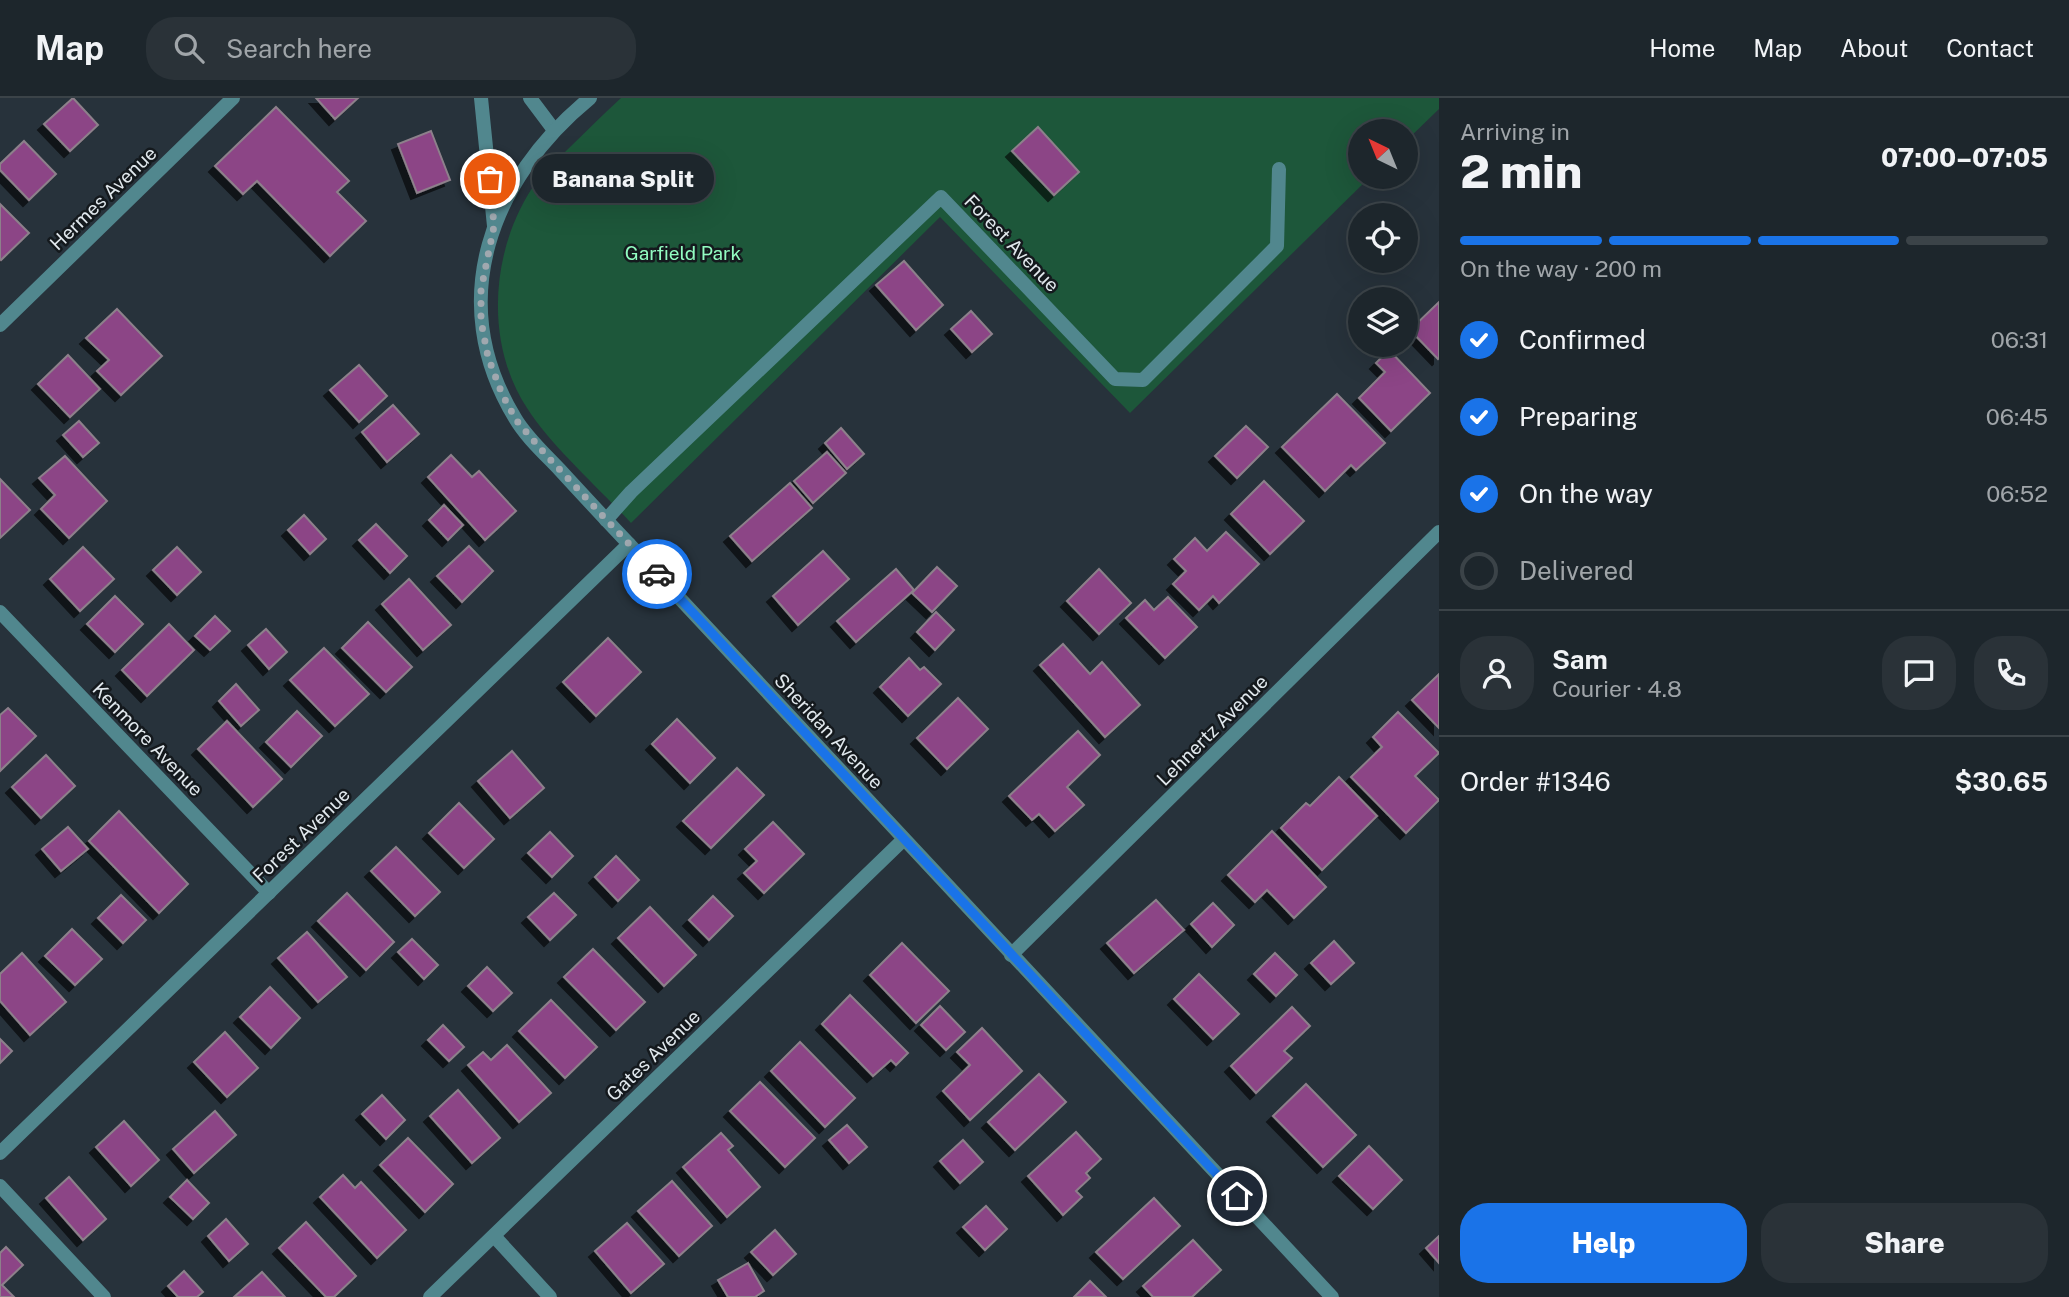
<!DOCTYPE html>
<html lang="en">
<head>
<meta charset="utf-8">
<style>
  :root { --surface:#1d262c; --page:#2a3238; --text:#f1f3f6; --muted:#a0a5a9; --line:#3b4348; --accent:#1a73e8 }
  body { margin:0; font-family:"Public Sans",sans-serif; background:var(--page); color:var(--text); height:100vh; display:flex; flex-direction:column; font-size:26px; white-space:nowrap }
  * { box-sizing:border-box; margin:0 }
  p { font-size:23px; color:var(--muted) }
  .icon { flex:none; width:38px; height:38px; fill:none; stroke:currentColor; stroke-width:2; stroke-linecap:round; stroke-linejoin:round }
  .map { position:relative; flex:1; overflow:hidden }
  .details { display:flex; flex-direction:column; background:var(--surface); width:630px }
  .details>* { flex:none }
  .needle { width:46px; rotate:317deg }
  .tools { position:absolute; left:1348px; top:21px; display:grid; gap:14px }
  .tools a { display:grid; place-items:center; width:70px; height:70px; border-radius:50%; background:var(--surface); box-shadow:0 7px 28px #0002,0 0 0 2px var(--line); font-size:35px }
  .pin { position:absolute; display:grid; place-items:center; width:60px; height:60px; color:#fff; margin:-30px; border:4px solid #fff; border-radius:50%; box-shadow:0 2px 7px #0007 }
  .courier { position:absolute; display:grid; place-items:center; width:70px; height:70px; margin:-35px; border:5px solid #1a73e8; border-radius:50%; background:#fff; color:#222; box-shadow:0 2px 9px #0007 }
  .bubble { position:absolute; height:49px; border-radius:24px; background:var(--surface); box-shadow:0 7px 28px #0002,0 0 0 2px var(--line); font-size:23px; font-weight:800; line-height:49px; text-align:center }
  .summary em { font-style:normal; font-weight:800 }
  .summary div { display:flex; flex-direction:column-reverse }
  .summary { display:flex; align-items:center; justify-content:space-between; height:119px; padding:0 21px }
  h1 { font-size:46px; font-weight:800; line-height:52px }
  .bar { display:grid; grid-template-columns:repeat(4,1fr); gap:10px 7px; align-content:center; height:84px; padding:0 21px }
  .bar i { height:9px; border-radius:5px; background:var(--line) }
  .bar .current { background:var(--accent) }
  .bar p { grid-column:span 4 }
  .line { display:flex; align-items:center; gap:18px; padding:0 21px; border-top:2px solid var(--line) }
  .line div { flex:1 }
  .round { display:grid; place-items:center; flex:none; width:74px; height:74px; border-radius:28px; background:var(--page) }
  ol { padding:0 21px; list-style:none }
  li { display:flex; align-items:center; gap:21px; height:77px }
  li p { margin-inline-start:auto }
  li .icon { padding:7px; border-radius:50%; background:var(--accent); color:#fff; stroke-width:4 }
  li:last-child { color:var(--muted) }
  li i { width:38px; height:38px; border:4px solid var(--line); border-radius:50% }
  .button { display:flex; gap:14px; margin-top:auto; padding:14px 21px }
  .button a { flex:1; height:80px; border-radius:28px; background:var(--accent); color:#fff; font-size:28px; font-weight:800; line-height:80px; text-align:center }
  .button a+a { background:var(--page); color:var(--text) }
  header { display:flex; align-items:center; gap:42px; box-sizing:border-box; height:98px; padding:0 35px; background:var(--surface); border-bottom:2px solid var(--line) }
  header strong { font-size:33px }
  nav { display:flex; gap:38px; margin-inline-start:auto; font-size:24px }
  .search { width:490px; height:63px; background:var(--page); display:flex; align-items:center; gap:18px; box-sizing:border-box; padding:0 24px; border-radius:28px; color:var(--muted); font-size:26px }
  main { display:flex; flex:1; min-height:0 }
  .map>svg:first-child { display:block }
  .green { fill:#1d573a }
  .building { fill:#8c4586; stroke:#8d808b; stroke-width:2; filter:url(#shadow) }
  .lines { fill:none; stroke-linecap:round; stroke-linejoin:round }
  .service { stroke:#51878e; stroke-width:14 }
  .minor { stroke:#51878e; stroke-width:14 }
  .tertiary { stroke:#51878e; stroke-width:14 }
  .done { stroke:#a0a8af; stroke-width:7; stroke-dasharray:0 12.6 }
  .route { stroke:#1a73e8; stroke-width:9 }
  .labels { text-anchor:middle; stroke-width:5; stroke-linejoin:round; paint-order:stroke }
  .street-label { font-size:19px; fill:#e1e8ed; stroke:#14191d }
  .park-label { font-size:19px; fill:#92fcc1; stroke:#14191d }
</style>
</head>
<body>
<header>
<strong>Map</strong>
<div class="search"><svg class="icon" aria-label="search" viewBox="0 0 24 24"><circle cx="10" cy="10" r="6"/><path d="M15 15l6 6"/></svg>Search here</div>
<nav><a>Home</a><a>Map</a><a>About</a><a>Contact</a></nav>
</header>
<main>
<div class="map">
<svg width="1439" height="1199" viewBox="0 0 1439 1199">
  <defs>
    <filter id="shadow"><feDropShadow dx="-6" dy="6" stdDeviation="0" flood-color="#0009"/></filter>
  </defs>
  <rect width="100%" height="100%" fill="#27323b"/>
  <path class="green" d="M621,0h818v11l-34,33v-11h-45v46h10l-240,236 -190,-196 -309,306c-32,-35 -79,-76 -104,-115 -44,-67 -36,-163 10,-227 8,-11 20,-21 30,-31 18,-17 35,-35 54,-52z"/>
  <g class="building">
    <polygon points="73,0 98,27 70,53 44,26"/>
    <polygon points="316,0 358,0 335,21"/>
    <polygon points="276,9 349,83 337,94 366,123 330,158 257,83 243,96 215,68"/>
    <polygon points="1038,29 1079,74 1054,97 1012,53"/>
    <polygon points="431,33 450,82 417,95 398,46"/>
    <polygon points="24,43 56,76 29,102 0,72 0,66"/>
    <polygon points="0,106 29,135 1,162 0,161"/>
    <polygon points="904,163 943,207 916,232 876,187"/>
    <polygon points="1439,204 1439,260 1438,261 1410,232"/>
    <polygon points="117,211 162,258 121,297 97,273 109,262 86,240"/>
    <polygon points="971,213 992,236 972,254 951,231"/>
    <polygon points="1389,252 1430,295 1391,333 1359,300 1385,274 1376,265"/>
    <polygon points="68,257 100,291 70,319 38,286"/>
    <polygon points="359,267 387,298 359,324 330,292"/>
    <polygon points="1337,296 1385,345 1356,372 1351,367 1325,393 1282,349"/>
    <polygon points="393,307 419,336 387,364 362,334"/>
    <polygon points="79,323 99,345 83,359 63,337"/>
    <polygon points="1246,328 1268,349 1237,380 1215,358"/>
    <polygon points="841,330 864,356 847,371 825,345"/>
    <polygon points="827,354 846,375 813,405 794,383"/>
    <polygon points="451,357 472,379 479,373 516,413 485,442 428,379"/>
    <polygon points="65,358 107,403 69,440 41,411 55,397 39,380"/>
    <polygon points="0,381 30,412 0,440"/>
    <polygon points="1264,383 1304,423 1270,456 1231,416"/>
    <polygon points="790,385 812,410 752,463 730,438"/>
    <polygon points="444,407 463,427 448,442 429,422"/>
    <polygon points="304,417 326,441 310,456 288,432"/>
    <polygon points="376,426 407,458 390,475 359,442"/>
    <polygon points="1226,434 1259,466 1219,505 1213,498 1199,512 1173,486 1186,473 1174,461 1195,440 1207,453"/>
    <polygon points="469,448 493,473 462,504 437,478"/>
    <polygon points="83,449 114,481 80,513 50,481"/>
    <polygon points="177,449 201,474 177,497 153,472"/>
    <polygon points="823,453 849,481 798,527 773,498"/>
    <polygon points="937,469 957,488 932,514 912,495"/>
    <polygon points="896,471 914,492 856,544 837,523"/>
    <polygon points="1099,471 1131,505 1099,536 1067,503"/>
    <polygon points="409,481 451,527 423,552 382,506"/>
    <polygon points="115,498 143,526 115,554 87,526"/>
    <polygon points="1168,499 1197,529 1165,560 1126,520 1145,502 1154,512"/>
    <polygon points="936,514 954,532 935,552 917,534"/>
    <polygon points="215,518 230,533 210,552 195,538"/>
    <polygon points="368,524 412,569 386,594 342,550"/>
    <polygon points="169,526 194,552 147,598 122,572"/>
    <polygon points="266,531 287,554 269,571 248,547"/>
    <polygon points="608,540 641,574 596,618 563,584"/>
    <polygon points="1063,546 1090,576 1102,564 1140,607 1105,639 1040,567"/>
    <polygon points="324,550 369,596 335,628 290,582"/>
    <polygon points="909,560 920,572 924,569 941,586 908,618 880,589"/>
    <polygon points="1439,576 1439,630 1412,602"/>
    <polygon points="236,586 259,612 241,628 219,603"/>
    <polygon points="958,600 988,631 947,671 917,640"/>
    <polygon points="8,610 36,638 0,673 0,617"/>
    <polygon points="297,613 322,638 291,669 266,644"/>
    <polygon points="1398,614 1439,655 1415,678 1439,702 1406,735 1351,679 1382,649 1373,639"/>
    <polygon points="677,621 715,660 690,685 652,646"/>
    <polygon points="227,623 282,681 253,709 198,651"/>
    <polygon points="1078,633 1100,657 1067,689 1084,707 1055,733 1039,716 1032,722 1009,698"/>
    <polygon points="512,653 544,690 510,720 478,683"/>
    <polygon points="46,657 75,688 41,720 12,689"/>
    <polygon points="737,670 764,697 711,750 683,723"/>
    <polygon points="1339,679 1377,718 1322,772 1281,730 1306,705 1310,708"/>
    <polygon points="459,705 494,741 464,770 429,735"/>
    <polygon points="119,713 188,786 159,815 89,743"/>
    <polygon points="773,724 804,756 764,795 744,775 757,763 745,751"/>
    <polygon points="68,729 88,751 61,773 42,751"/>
    <polygon points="1272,733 1326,789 1294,820 1267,792 1255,804 1228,777"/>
    <polygon points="550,734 573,758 552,779 528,755"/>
    <polygon points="396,749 440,794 415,818 371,773"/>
    <polygon points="616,758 639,782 618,803 595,779"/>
    <polygon points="347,795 394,844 366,872 318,823"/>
    <polygon points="554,795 576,817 550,842 528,819"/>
    <polygon points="121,797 146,822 123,845 98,820"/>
    <polygon points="713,798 733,818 709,842 689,822"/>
    <polygon points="1156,802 1184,832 1134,875 1107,845"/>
    <polygon points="1213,805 1234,827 1212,849 1191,826"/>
    <polygon points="650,809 696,857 664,888 618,840"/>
    <polygon points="72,831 102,861 75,887 45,858"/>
    <polygon points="307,834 347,879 318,904 278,860"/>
    <polygon points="412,841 438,867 424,881 398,854"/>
    <polygon points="1334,843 1354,865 1331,886 1311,865"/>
    <polygon points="902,845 949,893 916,925 870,877"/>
    <polygon points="593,851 645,904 616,932 564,879"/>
    <polygon points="22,855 66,904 30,937 0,903 0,876"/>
    <polygon points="1275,855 1297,877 1276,898 1254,876"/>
    <polygon points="487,869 512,895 493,913 468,888"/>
    <polygon points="1199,876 1239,916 1213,941 1174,901"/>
    <polygon points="270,889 300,920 271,950 240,919"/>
    <polygon points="850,897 908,955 896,967 891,962 873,978 822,926"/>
    <polygon points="551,902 597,949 565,980 519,933"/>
    <polygon points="940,908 965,934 946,952 921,927"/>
    <polygon points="1292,909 1310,928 1284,953 1292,960 1256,995 1231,968"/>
    <polygon points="443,927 464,949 449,963 428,942"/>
    <polygon points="982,930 1022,973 970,1022 943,993 970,967 957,954"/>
    <polygon points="225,934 258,970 227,999 194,964"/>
    <polygon points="0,941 12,953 0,965"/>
    <polygon points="800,944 855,1000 825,1029 771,973"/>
    <polygon points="507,947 551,995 519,1024 468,967 483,954 491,962"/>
    <polygon points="1039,976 1066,1004 1015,1052 988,1024"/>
    <polygon points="760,984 815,1040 785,1069 730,1013"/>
    <polygon points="1306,986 1356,1037 1323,1069 1273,1018"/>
    <polygon points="458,992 500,1040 472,1065 430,1018"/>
    <polygon points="382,997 405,1022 386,1041 362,1016"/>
    <polygon points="215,1013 236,1037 194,1075 173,1051"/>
    <polygon points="124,1023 159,1062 131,1088 96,1049"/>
    <polygon points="847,1027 867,1049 849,1065 829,1042"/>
    <polygon points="1076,1034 1101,1061 1086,1075 1090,1080 1076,1093 1082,1099 1063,1117 1028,1078"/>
    <polygon points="721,1035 733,1048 728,1052 760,1089 727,1119 683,1069"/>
    <polygon points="408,1040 453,1086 425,1114 380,1067"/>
    <polygon points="963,1042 983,1064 960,1085 940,1063"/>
    <polygon points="1369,1048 1402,1082 1373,1111 1339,1078"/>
    <polygon points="343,1077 355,1090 361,1084 406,1132 377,1160 320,1099"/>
    <polygon points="69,1079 106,1121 83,1142 46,1100"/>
    <polygon points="187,1082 209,1105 193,1121 170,1099"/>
    <polygon points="672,1083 712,1128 679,1158 638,1113"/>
    <polygon points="1154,1100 1180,1128 1123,1181 1096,1154"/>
    <polygon points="986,1108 1007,1131 985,1152 963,1129"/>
    <polygon points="226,1121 248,1146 229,1163 208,1138"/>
    <polygon points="306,1124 356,1178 334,1199 326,1199 279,1150"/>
    <polygon points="627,1125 664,1166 631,1195 595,1153"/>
    <polygon points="775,1132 796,1156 773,1177 751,1154"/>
    <polygon points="1439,1138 1439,1165 1426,1150"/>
    <polygon points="1193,1142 1221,1172 1192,1199 1153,1199 1143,1188"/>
    <polygon points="6,1149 23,1167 2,1187 14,1199 0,1199 0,1155"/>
    <polygon points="748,1165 764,1193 755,1199 728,1199 718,1182"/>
    <polygon points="184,1173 203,1194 197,1199 178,1199 168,1188"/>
    <polygon points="262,1174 285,1199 234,1199"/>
    <polygon points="1090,1183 1106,1199 1074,1199"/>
  </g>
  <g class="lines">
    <g class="service">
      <polyline points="481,0 494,128"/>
      <polyline points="0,1088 104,1199"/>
    </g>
    <g class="minor">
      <polyline points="0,227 233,0"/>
      <polyline points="606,422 631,394 941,99 1115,281 1143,282 1277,148 1279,71"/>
      <polyline points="629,446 1332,1199"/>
      <polyline points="0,514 269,795"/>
      <polyline points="1011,857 1439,434"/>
      <polyline points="494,1138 550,1199"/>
      <polyline points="430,1199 903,742"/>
    </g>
    <g class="tertiary">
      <polyline points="530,0 554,32"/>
      <path d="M0,1055l629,-609c-23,-24 -46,-49 -69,-74 -15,-16 -34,-33 -45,-52 -71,-117 -24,-239 75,-320"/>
    </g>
  </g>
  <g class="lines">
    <polyline class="done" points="490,81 494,128 481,192 481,223 488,259 502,296 516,322 547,358 657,476"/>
    <polyline class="route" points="657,476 1237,1098"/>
  </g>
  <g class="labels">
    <g class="street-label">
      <text transform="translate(103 100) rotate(-44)" y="7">Hermes Avenue</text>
      <text transform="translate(1012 145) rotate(46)" y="7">Forest Avenue</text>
      <text transform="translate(1212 632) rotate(-45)" y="7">Lehnertz Avenue</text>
      <text transform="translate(829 633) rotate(47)" y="7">Sheridan Avenue</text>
      <text transform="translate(148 641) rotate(46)" y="7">Kenmore Avenue</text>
      <text transform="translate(301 737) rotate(-44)" y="7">Forest Avenue</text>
      <text transform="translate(653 957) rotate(-44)" y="7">Gates Avenue</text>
    </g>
    <g class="park-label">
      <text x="683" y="162">Garfield Park</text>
    </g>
  </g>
</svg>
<div class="tools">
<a><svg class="needle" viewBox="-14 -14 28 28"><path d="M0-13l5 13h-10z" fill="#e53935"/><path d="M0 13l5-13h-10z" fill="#a0a5a9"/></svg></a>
<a><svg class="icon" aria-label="locate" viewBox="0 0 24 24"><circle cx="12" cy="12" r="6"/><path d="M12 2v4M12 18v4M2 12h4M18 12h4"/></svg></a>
<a><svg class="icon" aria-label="layers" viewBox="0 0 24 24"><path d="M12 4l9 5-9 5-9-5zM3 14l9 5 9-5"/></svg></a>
</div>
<div class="pin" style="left:490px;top:81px;background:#ea580c"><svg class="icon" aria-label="bag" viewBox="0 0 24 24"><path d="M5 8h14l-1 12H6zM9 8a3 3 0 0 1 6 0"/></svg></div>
<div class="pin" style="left:1237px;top:1098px;background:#1f2937"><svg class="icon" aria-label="home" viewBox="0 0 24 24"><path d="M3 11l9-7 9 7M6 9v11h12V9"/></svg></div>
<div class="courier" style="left:657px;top:476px"><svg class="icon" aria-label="car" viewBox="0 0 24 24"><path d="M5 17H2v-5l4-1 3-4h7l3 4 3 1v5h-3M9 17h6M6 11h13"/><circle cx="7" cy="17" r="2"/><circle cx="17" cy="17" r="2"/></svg></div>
<div class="bubble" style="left:532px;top:56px;width:182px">Banana Split</div>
</div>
<section class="details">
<div class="summary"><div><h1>2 min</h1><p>Arriving in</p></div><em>07:00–07:05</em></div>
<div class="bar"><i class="current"></i><i class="current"></i><i class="current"></i><i></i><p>On the way · 200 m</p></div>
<ol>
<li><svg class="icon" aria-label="check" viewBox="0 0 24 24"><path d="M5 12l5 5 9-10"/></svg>Confirmed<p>06:31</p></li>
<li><svg class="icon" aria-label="check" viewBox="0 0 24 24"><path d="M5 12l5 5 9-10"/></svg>Preparing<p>06:45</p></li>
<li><svg class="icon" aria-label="check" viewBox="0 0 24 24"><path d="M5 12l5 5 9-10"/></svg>On the way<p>06:52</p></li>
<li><i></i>Delivered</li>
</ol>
<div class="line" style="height:126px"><a class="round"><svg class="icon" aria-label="person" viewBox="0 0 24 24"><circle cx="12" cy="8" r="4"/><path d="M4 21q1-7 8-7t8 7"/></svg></a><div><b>Sam</b><p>Courier · 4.8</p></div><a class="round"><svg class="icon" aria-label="chat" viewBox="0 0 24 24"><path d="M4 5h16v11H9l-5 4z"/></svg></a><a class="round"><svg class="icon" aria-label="phone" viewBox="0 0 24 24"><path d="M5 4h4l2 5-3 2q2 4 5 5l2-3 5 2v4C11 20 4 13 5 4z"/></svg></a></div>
<div class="line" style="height:91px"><div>Order #1346</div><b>$30.65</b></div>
<div class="button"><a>Help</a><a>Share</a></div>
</section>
</main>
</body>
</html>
